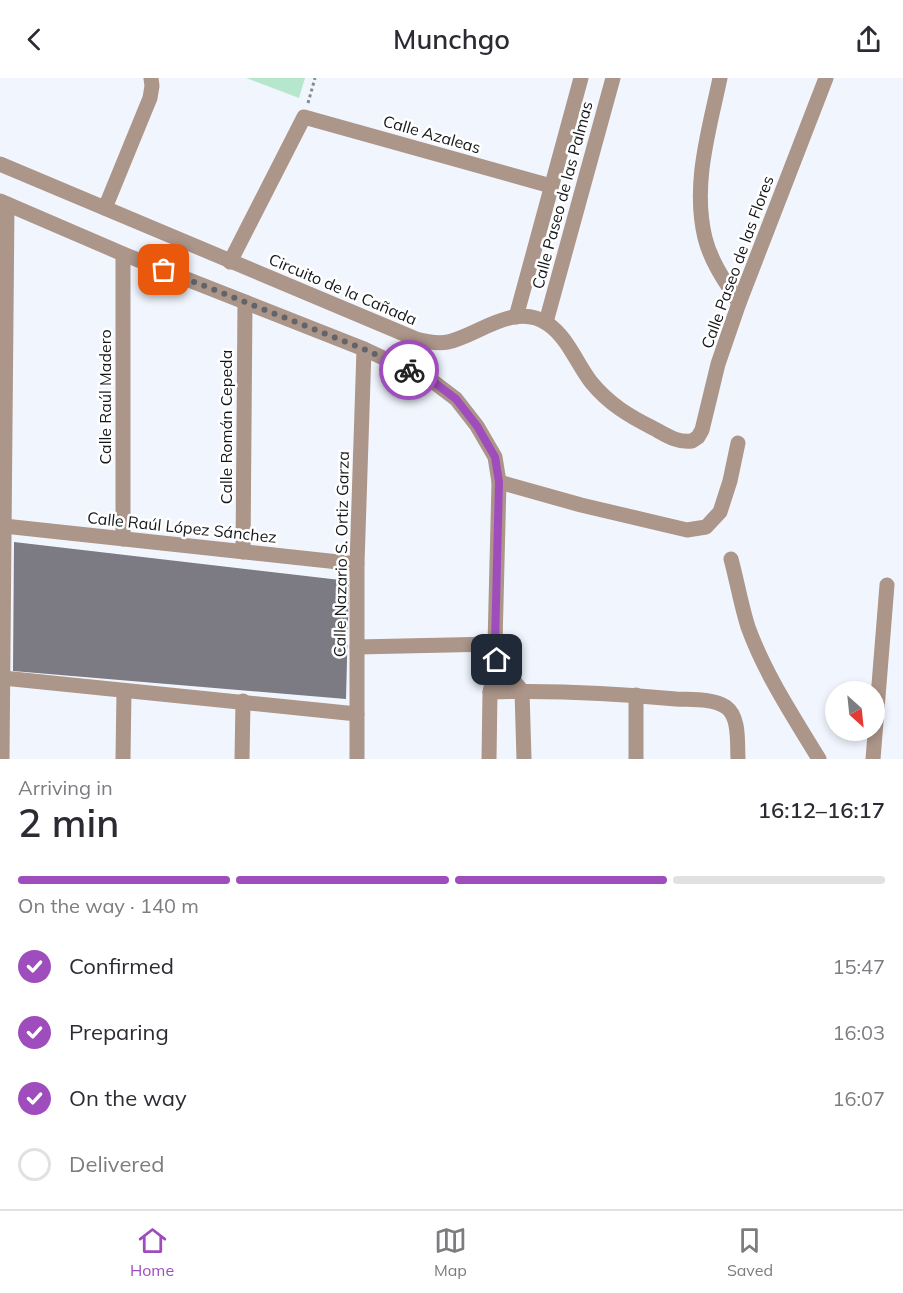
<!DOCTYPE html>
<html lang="en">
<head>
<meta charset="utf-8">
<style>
  :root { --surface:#fff; --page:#f2f2f3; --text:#2b2b33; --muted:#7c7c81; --line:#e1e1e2; --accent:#9f4dbc }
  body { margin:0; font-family:Mulish,sans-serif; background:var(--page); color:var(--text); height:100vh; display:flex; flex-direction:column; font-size:22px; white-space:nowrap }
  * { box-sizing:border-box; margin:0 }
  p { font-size:20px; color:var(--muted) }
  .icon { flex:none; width:33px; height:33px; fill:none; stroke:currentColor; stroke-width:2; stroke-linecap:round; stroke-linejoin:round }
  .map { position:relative; height:681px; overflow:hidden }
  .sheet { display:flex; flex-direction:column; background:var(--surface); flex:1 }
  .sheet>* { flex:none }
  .needle { width:39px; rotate:153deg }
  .buttons { position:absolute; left:825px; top:603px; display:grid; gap:12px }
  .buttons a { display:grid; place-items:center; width:60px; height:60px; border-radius:50%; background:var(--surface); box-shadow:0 3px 9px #0003; font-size:30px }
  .pin { position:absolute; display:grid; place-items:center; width:51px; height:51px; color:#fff; margin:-26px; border-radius:12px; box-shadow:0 3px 9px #0006 }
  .courier { position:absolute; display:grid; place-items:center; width:60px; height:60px; margin:-30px; border:4px solid #9f4dbc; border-radius:50%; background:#fff; color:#222; box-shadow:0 2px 8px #0007 }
  .headline em { font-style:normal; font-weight:600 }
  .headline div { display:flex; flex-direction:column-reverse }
  .headline { display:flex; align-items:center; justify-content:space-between; height:102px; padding:0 18px }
  h1 { font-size:39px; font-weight:600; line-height:45px }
  .bar { display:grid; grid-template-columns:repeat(4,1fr); gap:9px 6px; align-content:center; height:72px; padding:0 18px }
  .bar i { height:8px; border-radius:4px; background:var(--line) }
  .bar .selected { background:var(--accent) }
  .bar p { grid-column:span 4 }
  ol { padding:0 18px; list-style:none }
  li { display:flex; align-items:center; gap:18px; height:66px }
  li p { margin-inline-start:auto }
  li .icon { padding:6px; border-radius:50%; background:var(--accent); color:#fff; stroke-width:4 }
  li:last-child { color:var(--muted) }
  li i { width:33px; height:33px; border:3px solid var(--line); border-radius:50% }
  header { display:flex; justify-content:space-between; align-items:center; height:78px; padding:0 18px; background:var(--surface); font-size:27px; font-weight:600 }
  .tabs { display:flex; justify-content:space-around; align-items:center; height:84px; border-top:2px solid var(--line); background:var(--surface); font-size:16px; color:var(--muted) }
  .tabs a { display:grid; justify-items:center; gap:3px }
  .tabs .selected { color:var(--accent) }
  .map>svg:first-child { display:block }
  .green { fill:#b6e7cd }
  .building { fill:#7c7a82 }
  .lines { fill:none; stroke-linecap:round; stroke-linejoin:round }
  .path { stroke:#868a8f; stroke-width:3; stroke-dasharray:3 3; stroke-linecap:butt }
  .minor { stroke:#ac9589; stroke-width:15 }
  .done { stroke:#616468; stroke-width:6; stroke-dasharray:0 10.8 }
  .route { stroke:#9f4dbc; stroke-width:8 }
  .labels { text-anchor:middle; stroke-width:5; stroke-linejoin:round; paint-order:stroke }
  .street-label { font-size:16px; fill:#141618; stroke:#fff }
</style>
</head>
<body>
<header><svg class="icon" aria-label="back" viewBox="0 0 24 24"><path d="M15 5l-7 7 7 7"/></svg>Munchgo<svg class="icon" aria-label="share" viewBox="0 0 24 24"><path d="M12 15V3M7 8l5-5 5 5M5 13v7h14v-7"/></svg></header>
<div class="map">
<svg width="903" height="681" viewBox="0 0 903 681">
  <rect width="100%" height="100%" fill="#f1f6fe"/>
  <polygon class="green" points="246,0 305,0 299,20"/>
  <polygon class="building" points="14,464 349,503 346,621 13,593"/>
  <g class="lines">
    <polyline class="path" points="308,25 315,0"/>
    <g class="minor">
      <path d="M720,0c-11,53 -28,106 -15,160 6,24 21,45 34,65"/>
      <path d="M0,86l416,175c11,3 21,5 32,3 31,-7 67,-41 100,-18 20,14 29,40 43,58 18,22 38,34 62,46 13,7 24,15 39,13l6,-4 4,-7 16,-66 21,-61 87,-225"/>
      <polyline points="0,123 123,176 364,271 431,302 456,321 477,348 495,379 499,404 495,566 497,582 490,614 489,681"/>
      <polyline points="105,130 150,20 152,8 151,0"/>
      <polyline points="230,184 304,39 551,108"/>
      <polyline points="516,239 581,0"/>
      <polyline points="546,244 613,0"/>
      <polyline points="499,404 581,427 687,452 706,449 720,434 730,403 738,365"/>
      <polyline points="4,448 357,486"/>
      <polyline points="123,461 123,176"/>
      <polyline points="243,474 245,224"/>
      <path d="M731,481c6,22 10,46 17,68 17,47 45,89 71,132"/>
      <polyline points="357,569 495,566"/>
      <polyline points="497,582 522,613 524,681"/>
      <polyline points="3,600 357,636"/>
      <path d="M490,614c62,-2 124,1 186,7 15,1 36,-1 50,8 14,10 11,36 12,52"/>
      <polyline points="636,617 636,681"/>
      <polyline points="2,681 7,126"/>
      <polyline points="123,681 124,613"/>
      <polyline points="242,681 243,623"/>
      <polyline points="357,681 357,486 364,271"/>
      <polyline points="873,681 887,507"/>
    </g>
  </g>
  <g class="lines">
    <polyline class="done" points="164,192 364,271 409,292"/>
    <polyline class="route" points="409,292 431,302 456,321 477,348 495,379 499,404 495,566 497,582"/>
  </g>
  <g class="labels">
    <g class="street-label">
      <text transform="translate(432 56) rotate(16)" y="6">Calle Azaleas</text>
      <text transform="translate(562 117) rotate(-75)" y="6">Calle Paseo de las Palmas</text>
      <text transform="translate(737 184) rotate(-70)" y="6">Calle Paseo de las Flores</text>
      <text transform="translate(343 211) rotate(23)" y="6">Circuito de la Cañada</text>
      <text transform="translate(105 319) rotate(-90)" y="6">Calle Raúl Madero</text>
      <text transform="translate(226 349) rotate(-90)" y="6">Calle Román Cepeda</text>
      <text transform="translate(182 449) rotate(6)" y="6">Calle Raúl López Sánchez</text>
      <text transform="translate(341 476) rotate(-89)" y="6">Calle Nazario S. Ortiz Garza</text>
    </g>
  </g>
</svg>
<div class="buttons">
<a><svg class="needle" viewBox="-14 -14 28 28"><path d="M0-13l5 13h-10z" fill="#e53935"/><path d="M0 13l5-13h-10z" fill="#7c7c81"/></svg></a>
</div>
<div class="pin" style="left:164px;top:192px;background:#ea580c"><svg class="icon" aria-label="bag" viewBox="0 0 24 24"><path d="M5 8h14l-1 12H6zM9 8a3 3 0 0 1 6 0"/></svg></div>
<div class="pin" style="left:497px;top:582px;background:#1f2937"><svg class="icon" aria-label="home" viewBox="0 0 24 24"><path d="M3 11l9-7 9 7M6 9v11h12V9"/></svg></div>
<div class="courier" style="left:409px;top:292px"><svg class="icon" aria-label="bike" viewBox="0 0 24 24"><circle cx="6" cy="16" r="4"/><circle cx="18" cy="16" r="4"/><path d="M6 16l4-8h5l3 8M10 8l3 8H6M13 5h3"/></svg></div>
</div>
<section class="sheet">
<div class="headline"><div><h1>2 min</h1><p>Arriving in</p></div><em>16:12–16:17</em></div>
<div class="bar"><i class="selected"></i><i class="selected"></i><i class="selected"></i><i></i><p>On the way · 140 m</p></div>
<ol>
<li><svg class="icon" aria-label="check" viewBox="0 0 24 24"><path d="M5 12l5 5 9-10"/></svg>Confirmed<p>15:47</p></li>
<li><svg class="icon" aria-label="check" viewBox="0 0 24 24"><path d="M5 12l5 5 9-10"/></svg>Preparing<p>16:03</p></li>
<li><svg class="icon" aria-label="check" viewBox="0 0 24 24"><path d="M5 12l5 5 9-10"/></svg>On the way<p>16:07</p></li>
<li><i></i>Delivered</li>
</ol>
</section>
<nav class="tabs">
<a class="selected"><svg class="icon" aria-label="home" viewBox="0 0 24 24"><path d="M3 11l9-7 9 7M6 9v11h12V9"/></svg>Home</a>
<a><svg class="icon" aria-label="map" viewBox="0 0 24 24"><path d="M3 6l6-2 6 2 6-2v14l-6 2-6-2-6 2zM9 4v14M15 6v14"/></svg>Map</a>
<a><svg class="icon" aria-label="saved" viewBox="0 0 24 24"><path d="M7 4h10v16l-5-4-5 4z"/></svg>Saved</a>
</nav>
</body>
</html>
